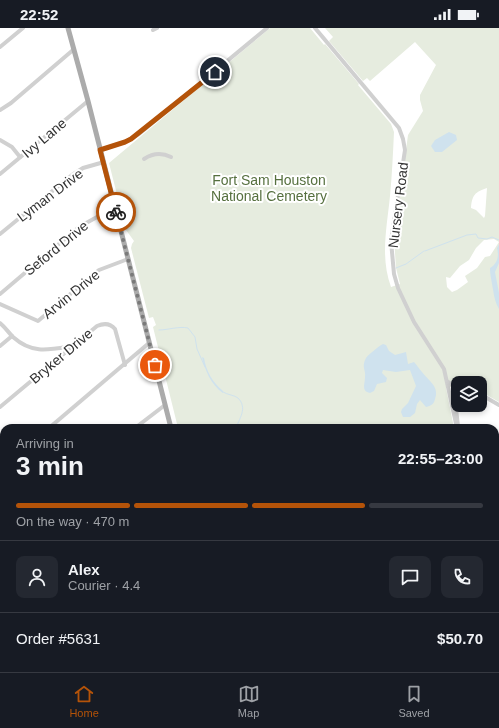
<!DOCTYPE html>
<html lang="en">
<head>
<meta charset="utf-8">
<style>
  :root { --surface:#171b24; --page:#242831; --text:#f1f3f6; --muted:#9ea1a6; --line:#363941; --accent:#b45309 }
  body { margin:0; font-family:Helvetica,sans-serif; background:var(--page); color:var(--text); height:100vh; display:flex; flex-direction:column; font-size:15px; white-space:nowrap }
  * { box-sizing:border-box; margin:0 }
  p { font-size:13px; color:var(--muted) }
  .icon { flex:none; width:22px; height:22px; fill:none; stroke:currentColor; stroke-width:2; stroke-linecap:round; stroke-linejoin:round }
  .map { position:relative; flex:1; overflow:hidden }
  .details { position:absolute; left:0px; top:396px; width:499px; height:248px; display:flex; flex-direction:column; background:var(--surface); border-radius:12px 12px 0 0; box-shadow:0 2px 6px #0003 }
  .details>* { flex:none }
  .buttons { position:absolute; left:451px; top:348px; display:grid; gap:8px }
  .buttons a { display:grid; place-items:center; width:36px; height:36px; border-radius:8px; background:var(--surface); box-shadow:0 2px 6px #0003; font-size:20px }
  .pin { position:absolute; display:grid; place-items:center; width:34px; height:34px; color:#fff; margin:-17px; border:2px solid #fff; border-radius:50%; box-shadow:0 1px 4px #0007 }
  .courier { position:absolute; display:grid; place-items:center; width:40px; height:40px; margin:-20px; border:3px solid #b45309; border-radius:50%; background:#fff; color:#222; box-shadow:0 1px 5px #0007 }
  .headline em { font-style:normal; font-weight:700 }
  .headline div { display:flex; flex-direction:column-reverse }
  .headline { display:flex; align-items:center; justify-content:space-between; height:68px; padding:0 16px }
  h1 { font-size:26px; font-weight:700; line-height:30px }
  .bar { display:grid; grid-template-columns:repeat(4,1fr); gap:6px 4px; align-content:center; height:48px; padding:0 16px }
  .bar i { height:5px; border-radius:3px; background:var(--line) }
  .bar .current { background:var(--accent) }
  .bar p { grid-column:span 4 }
  .line { display:flex; align-items:center; gap:10px; padding:0 16px; border-top:1px solid var(--line) }
  .line div { flex:1 }
  .round { display:grid; place-items:center; flex:none; width:42px; height:42px; border-radius:8px; background:var(--page) }
  .status { display:flex; justify-content:space-between; align-items:center; height:28px; padding:0 20px; background:var(--surface); direction:ltr }
  .status svg { height:11px; fill:currentColor }
  .dock { display:flex; justify-content:space-around; align-items:center; height:56px; border-top:1px solid var(--line); background:var(--surface); font-size:11px; color:var(--muted) }
  .dock a { display:grid; justify-items:center; gap:2px }
  .dock .current { color:var(--accent) }
  .map>svg:first-child { display:block }
  .green { fill:#e6ecdf; fill-rule:evenodd }
  .water { fill:#cfe2ee }
  .lines { fill:none; stroke-linecap:round; stroke-linejoin:round }
  .stream { stroke:#cfe2ee; stroke-width:1 }
  .minor { stroke:#d0d0d0; stroke-width:4 }
  .major { stroke:#ababab; stroke-width:5 }
  .done { stroke:#7a7a7a; stroke-width:4; stroke-dasharray:0 7.2 }
  .route { stroke:#b45309; stroke-width:5 }
  .labels { text-anchor:middle; stroke-width:4; stroke-linejoin:round; paint-order:stroke }
  .street-label { font-size:14px; fill:#333; stroke:#fff }
  .park-label { font-size:14px; fill:#56703f; stroke:#fff }
</style>
</head>
<body>
<div class="status"><b>22:52</b><svg viewBox="0 0 49 12"><path d="M0 12V9h3v3zM5 12V6h3v6zM10 12V3h3v9zM15 12V0h3v12zM26 1h20v11H26zM47 4h2v5h-2z"/></svg></div>
<div class="map">
<svg width="499" height="644" viewBox="0 0 499 644">
  <rect width="100%" height="100%" fill="#fff"/>
  <g class="green">
    <path d="M270,0h40l14,17 1,-1 34,40 -1,1 33,39 3,8c-1,21 -2,43 -4,64 -3,31 -10,61 1,91l9,-3 -4,-16 -2,-30 14,-103 15,-24 -3,-11v-5l16,-30 -21,-23 -45,39 -3,-3 -4,3 -34,-40 4,-4 -8,-9h174v214l-5,-3 -10,1 -8,8 -7,12 -9,6 -10,12 -4,-1 1,10 5,5 5,-2 11,-8 -3,-6 12,-8 8,-11 5,-1 9,-14v160l-19,-11v-8h-22v3h-4l-8,2 8,40h-276l-25,-101 3,-2 -3,-8 -4,1 -18,-70 1,-4 2,-3 -8,-11 -17,-67zM487,160l-2,28 -1,2 -8,-8 -5,-2c1,-13 4,-16 16,-20z"/>
    <polygon points="499,528 499,644 241,644 240,640 495,640 495,530"/>
  </g>
  <g class="water">
    <polygon points="449,104 456,107 457,112 442,124 435,124 431,118 435,112"/>
    <path d="M499,216v19l-4,9 4,21v16c-5,-9 -5,-15 -7,-25 -1,-6 -2,-10 -2,-16 8,-5 9,-12 7,-20z"/>
    <path d="M383,316l3,1 3,6 6,4 11,-3 2,12 6,-2c3,3 5,7 8,10 6,8 18,15 13,27 -1,5 -4,7 -9,8l-6,-7 -3,4 -2,9 -5,4h-7l-2,-5 1,-3 6,-6 8,-17 -6,-16 -14,2 -13,-2 -1,3 5,5 -1,4 -9,2 -3,7 -4,2c-9,-2 -5,-9 -5,-16 1,-7 -4,-10 1,-19 2,-3 13,-12 17,-14z"/>
    <path d="M202,329l2,1c2,13 9,25 19,33v2c-12,-8 -18,-23 -21,-36z"/>
  </g>
  <g class="lines">
    <g class="stream">
      <polyline points="425,223 467,207 476,206 478,210 487,211 492,209 499,212"/>
      <polyline points="396,240 406,236 424,223"/>
      <path d="M159,302c9,0 20,-4 29,-2l7,9 2,12 8,18"/>
      <path d="M223,364c5,3 11,3 15,6 10,10 1,21 -2,30"/>
      <polyline points="230,400 233,399 236,400"/>
      <polyline points="470,644 473,640"/>
    </g>
    <g class="minor">
      <polyline points="315,0 399,100 403,111 405,122 391,213 394,246 398,260 414,294 444,341 457,400"/>
      <polyline points="153,2 157,0"/>
      <polyline points="0,19 23,0"/>
      <polyline points="0,82 11,75 73,22"/>
      <polyline points="0,112 12,119 20,129"/>
      <polyline points="100,122 125,114 139,106 267,0"/>
      <path d="M144,131c9,-6 17,-7 27,-2"/>
      <polyline points="0,146 88,73"/>
      <polyline points="0,206 72,147 83,140 104,134"/>
      <polyline points="0,266 79,199 97,189 116,182"/>
      <polyline points="0,276 38,293 99,242 128,231"/>
      <path d="M0,295c5,4 8,9 13,14 19,17 35,13 59,9"/>
      <polyline points="0,318 12,308"/>
      <polyline points="448,354 455,359 458,360"/>
      <polyline points="458,364 455,372 458,398"/>
      <polyline points="480,366 499,377"/>
      <path d="M0,379l97,-81c7,-3 13,-3 18,3l10,36"/>
      <polyline points="49,400 149,315"/>
      <polyline points="135,400 165,377"/>
      <polyline points="0,441 4,437"/>
      <polyline points="0,462 4,467"/>
      <polyline points="0,509 4,506"/>
      <polyline points="495,564 499,585"/>
      <polyline points="0,578 4,575"/>
      <polyline points="198,640 198,644"/>
      <polyline points="0,642 1,644"/>
      <polyline points="24,644 29,640"/>
      <polyline points="123,644 129,640"/>
      <polyline points="164,644 167,640"/>
    </g>
    <g class="major">
      <polyline points="68,0 88,73 171,400"/>
      <polyline points="232,640 233,644"/>
    </g>
  </g>
  <g class="lines">
    <polyline class="done" points="116,184 155,337"/>
    <polyline class="route" points="116,184 100,122 125,114 131,111 215,44"/>
  </g>
  <g class="labels">
    <g class="street-label">
      <text transform="translate(44 110) rotate(-40)" y="5">Ivy Lane</text>
      <text transform="translate(50 167) rotate(-37)" y="5">Lyman Drive</text>
      <text transform="translate(398 177) rotate(-83)" y="5">Nursery Road</text>
      <text transform="translate(56 220) rotate(-39)" y="5">Seford Drive</text>
      <text transform="translate(71 266) rotate(-39)" y="5">Arvin Drive</text>
      <text transform="translate(61 328) rotate(-40)" y="5">Bryker Drive</text>
    </g>
    <g class="park-label">
      <text x="269" y="157">Fort Sam Houston<tspan x="269" dy="16">National Cemetery</tspan></text>
    </g>
  </g>
</svg>
<div class="buttons">
<a><svg class="icon" aria-label="layers" viewBox="0 0 24 24"><path d="M12 4l9 5-9 5-9-5zM3 14l9 5 9-5"/></svg></a>
</div>
<div class="pin" style="left:155px;top:337px;background:#ea580c"><svg class="icon" aria-label="bag" viewBox="0 0 24 24"><path d="M5 8h14l-1 12H6zM9 8a3 3 0 0 1 6 0"/></svg></div>
<div class="pin" style="left:215px;top:44px;background:#1f2937"><svg class="icon" aria-label="home" viewBox="0 0 24 24"><path d="M3 11l9-7 9 7M6 9v11h12V9"/></svg></div>
<div class="courier" style="left:116px;top:184px"><svg class="icon" aria-label="bike" viewBox="0 0 24 24"><circle cx="6" cy="16" r="4"/><circle cx="18" cy="16" r="4"/><path d="M6 16l4-8h5l3 8M10 8l3 8H6M13 5h3"/></svg></div>
<section class="details">
<div class="headline"><div><h1>3 min</h1><p>Arriving in</p></div><em>22:55–23:00</em></div>
<div class="bar"><i class="current"></i><i class="current"></i><i class="current"></i><i></i><p>On the way · 470 m</p></div>
<div class="line" style="height:72px"><a class="round"><svg class="icon" aria-label="person" viewBox="0 0 24 24"><circle cx="12" cy="8" r="4"/><path d="M4 21q1-7 8-7t8 7"/></svg></a><div><b>Alex</b><p>Courier · 4.4</p></div><a class="round"><svg class="icon" aria-label="chat" viewBox="0 0 24 24"><path d="M4 5h16v11H9l-5 4z"/></svg></a><a class="round"><svg class="icon" aria-label="phone" viewBox="0 0 24 24"><path d="M5 4h4l2 5-3 2q2 4 5 5l2-3 5 2v4C11 20 4 13 5 4z"/></svg></a></div>
<div class="line" style="height:52px"><div>Order #5631</div><b>$50.70</b></div>
</section>
</div>
<nav class="dock">
<a class="current"><svg class="icon" aria-label="home" viewBox="0 0 24 24"><path d="M3 11l9-7 9 7M6 9v11h12V9"/></svg>Home</a>
<a><svg class="icon" aria-label="map" viewBox="0 0 24 24"><path d="M3 6l6-2 6 2 6-2v14l-6 2-6-2-6 2zM9 4v14M15 6v14"/></svg>Map</a>
<a><svg class="icon" aria-label="saved" viewBox="0 0 24 24"><path d="M7 4h10v16l-5-4-5 4z"/></svg>Saved</a>
</nav>
</body>
</html>
